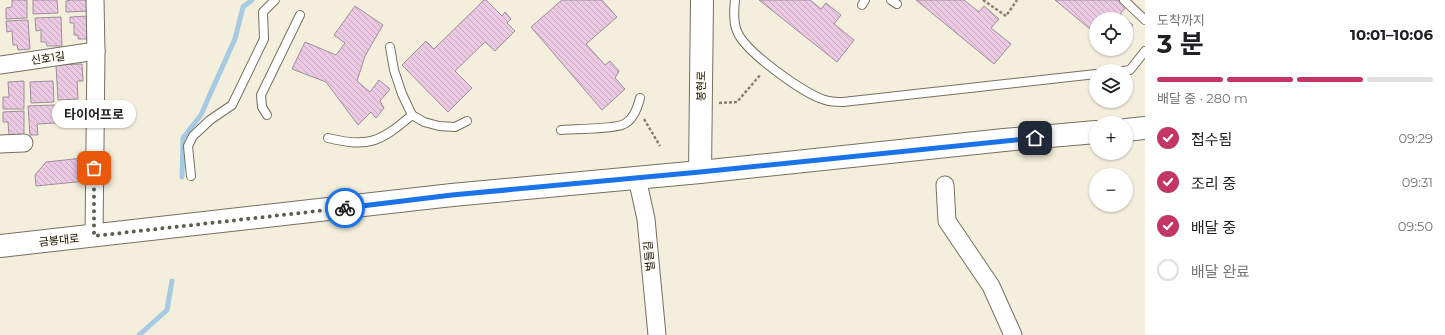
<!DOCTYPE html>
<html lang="ko">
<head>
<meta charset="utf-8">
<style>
  :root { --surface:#fff; --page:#f6f6f6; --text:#202124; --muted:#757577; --line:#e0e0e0; --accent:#c23565 }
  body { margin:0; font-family:Montserrat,"Noto Sans KR",sans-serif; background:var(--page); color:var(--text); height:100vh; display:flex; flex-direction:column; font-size:15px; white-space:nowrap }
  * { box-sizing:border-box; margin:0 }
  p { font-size:13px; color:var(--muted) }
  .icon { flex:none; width:22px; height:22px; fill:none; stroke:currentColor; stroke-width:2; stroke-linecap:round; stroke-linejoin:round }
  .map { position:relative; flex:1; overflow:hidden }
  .side { display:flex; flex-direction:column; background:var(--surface); width:300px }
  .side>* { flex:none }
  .controls { position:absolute; left:1089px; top:12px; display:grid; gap:8px }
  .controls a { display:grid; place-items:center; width:44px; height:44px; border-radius:50%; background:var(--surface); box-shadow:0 1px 3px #0004; font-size:20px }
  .pin { position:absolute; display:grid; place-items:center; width:34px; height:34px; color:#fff; margin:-17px; border-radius:8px; box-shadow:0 2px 6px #0006 }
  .courier { position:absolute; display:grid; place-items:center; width:40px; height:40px; margin:-20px; border:3px solid #1a73e8; border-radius:50%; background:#fff; color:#222; box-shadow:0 1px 5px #0007 }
  .bubble { position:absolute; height:28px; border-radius:14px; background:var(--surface); box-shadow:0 1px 3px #0004; font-size:13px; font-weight:700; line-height:28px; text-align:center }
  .headline em { font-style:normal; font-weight:700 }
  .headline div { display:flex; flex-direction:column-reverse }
  .headline { display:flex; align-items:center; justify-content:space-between; height:68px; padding:0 12px }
  h1 { font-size:26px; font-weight:700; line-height:30px }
  .bar { display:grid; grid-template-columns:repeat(4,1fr); gap:6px 4px; align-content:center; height:48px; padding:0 12px }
  .bar i { height:5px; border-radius:3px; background:var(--line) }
  .bar .current { background:var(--accent) }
  .bar p { grid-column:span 4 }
  ol { padding:0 12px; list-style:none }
  li { display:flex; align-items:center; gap:12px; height:44px }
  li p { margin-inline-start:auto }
  li .icon { padding:4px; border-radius:50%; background:var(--accent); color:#fff; stroke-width:4 }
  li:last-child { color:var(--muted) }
  li i { width:22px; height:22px; border:2px solid var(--line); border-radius:50% }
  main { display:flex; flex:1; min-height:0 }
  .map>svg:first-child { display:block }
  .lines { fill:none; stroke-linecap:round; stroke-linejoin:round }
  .stream { stroke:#a6cae2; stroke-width:5 }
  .building { fill:url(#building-back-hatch); stroke:#9e8f9a }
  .lane-casing { stroke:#747060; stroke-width:10 }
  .street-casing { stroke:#747060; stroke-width:19 }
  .secondary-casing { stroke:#747060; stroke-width:24 }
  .path { stroke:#858175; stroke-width:2.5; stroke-dasharray:3 2; stroke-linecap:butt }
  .lane { stroke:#fff; stroke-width:8 }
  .street { stroke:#fff; stroke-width:17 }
  .secondary { stroke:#fff; stroke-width:22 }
  .done { stroke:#5e5b51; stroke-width:4; stroke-dasharray:0 7.2 }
  .route { stroke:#1a73e8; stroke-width:5 }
  .labels { text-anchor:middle; stroke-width:3; stroke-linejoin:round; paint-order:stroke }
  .street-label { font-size:11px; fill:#0d0b06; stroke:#fffcf1 }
</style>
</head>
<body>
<main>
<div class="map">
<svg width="1145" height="335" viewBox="0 0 1145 335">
  <defs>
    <pattern id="building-back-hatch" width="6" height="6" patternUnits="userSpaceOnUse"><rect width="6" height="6" fill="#ebc9e3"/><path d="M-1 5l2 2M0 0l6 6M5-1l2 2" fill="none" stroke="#c8abc1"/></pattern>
  </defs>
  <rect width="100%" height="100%" fill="#f4efdc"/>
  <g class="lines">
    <g class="stream">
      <polyline points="182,177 183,138 201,115 211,92 235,39 243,7 252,0"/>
      <polyline points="139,335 167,310 172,281"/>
    </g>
  </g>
  <g class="building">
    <polygon points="12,0 27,0 27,18 6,19 6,8 12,7"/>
    <polygon points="33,0 57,0 58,13 33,14"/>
    <polygon points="71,0 88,0 89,11 66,12 66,1"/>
    <polygon points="484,0 486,0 502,16 505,12 511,19 507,23 515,31 495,51 485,42 455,71 472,88 448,112 402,65 426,41 434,49"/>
    <polygon points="562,0 602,0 617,17 586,44 605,65 610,61 619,71 615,78 625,89 602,110 531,27"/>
    <polygon points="759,0 810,0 821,9 826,3 841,15 834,24 854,40 837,62"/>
    <polygon points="916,0 964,0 979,12 984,6 999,19 991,28 1011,44 994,64"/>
    <polygon points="1055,0 1118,0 1126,7 1120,14 1126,19 1096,19 1096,34"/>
    <polygon points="355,6 383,25 365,56 357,81 370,92 379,80 390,89 380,101 384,108 376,118 371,112 358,125 326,82 292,69 305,42 336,55 345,43 334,35"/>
    <polygon points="89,16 90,39 78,39 78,35 74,35 74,23 70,23 70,17"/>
    <polygon points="61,17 62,46 47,46 46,42 41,42 41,30 36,31 35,18"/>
    <polygon points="1126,19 1133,25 1126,34"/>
    <polygon points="28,20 30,49 18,50 17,45 13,45 12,31 7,32 6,21"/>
    <polygon points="82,64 83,81 77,81 78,99 58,100 56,65"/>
    <polygon points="24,81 24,109 3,109 3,97 9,97 8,82"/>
    <polygon points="53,81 54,102 31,103 30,82"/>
    <polygon points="55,105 56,123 37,124 38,135 30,135 28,106"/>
    <polygon points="24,111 24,140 9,136 8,122 3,122 3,112"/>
    <polygon points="83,158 86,181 36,186 35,175 46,162"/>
  </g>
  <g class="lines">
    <defs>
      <g id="lane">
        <path d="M735,0c-1,9 -2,22 2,31 7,20 67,63 88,69 6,2 13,2 18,2l253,-28"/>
        <polyline points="891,0 897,4"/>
        <polyline points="1124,0 1145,20"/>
        <polyline points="862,5 865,0"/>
        <polyline points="390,47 394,70 402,94 412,115 424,122 439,126 455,127 467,121"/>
        <polyline points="1123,71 1130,70 1145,51"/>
        <polyline points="267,115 262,107 261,95 300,15"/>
        <path d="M561,130c12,-1 55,-1 63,-6 9,-4 14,-18 16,-26"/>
        <path d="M328,138c41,10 52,4 84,-23"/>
        <polyline points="191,176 188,146 193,136 210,120 232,105 264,39 263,12 275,0"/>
      </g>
      <g id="street">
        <polyline points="0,65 96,51"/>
        <polyline points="0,144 24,143"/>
        <polyline points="637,178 646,219 657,335"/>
        <polyline points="945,185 947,221 991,286 1013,335"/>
        <polyline points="94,236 96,51 95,0"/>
      </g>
      <g id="secondary">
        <polyline points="1126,130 1145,128"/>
        <polyline points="700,172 702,0"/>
        <polyline points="0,246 452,195 700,172 1004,140 1096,132"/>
      </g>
    </defs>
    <use href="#lane" class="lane-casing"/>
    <use href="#street" class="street-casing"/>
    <use href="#secondary" class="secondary-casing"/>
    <g class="path">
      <polyline points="983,0 1006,16 1017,0"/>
      <polyline points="719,103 737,102 761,74"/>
      <polyline points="644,119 660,146"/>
    </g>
    <use href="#lane" class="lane"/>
    <use href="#street" class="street"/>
    <use href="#secondary" class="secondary"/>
  </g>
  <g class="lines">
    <polyline class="done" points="94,168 94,236 345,208"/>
    <polyline class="route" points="345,208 452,195 700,172 1035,138"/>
  </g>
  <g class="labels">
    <g class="street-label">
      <text transform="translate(48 58) rotate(-8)" y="4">신호1길</text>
      <text transform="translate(701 86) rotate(-89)" y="4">봉현로</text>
      <text transform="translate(59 240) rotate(-6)" y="4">금봉대로</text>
      <text transform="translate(649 256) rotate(-96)" y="4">벌들길</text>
    </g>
  </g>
</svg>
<div class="controls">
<a><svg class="icon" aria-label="locate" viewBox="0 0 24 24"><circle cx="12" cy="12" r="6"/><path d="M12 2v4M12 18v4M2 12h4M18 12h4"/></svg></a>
<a><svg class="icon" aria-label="layers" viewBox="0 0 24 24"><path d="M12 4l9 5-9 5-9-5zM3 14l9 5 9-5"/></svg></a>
<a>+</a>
<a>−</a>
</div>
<div class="pin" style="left:94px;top:168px;background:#ea580c"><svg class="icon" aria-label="bag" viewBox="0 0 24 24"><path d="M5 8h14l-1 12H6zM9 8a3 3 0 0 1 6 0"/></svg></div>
<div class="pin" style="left:1035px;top:138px;background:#1f2937"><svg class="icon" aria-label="home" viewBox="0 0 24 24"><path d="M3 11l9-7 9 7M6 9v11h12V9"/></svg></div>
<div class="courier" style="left:345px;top:208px"><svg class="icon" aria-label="bike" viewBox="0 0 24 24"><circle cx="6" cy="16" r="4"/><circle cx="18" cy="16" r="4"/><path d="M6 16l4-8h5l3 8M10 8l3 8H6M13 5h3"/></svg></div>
<div class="bubble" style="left:52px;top:100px;width:84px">타이어프로</div>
</div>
<section class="side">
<div class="headline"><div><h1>3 분</h1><p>도착까지</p></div><em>10:01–10:06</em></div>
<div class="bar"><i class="current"></i><i class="current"></i><i class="current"></i><i></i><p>배달 중 · 280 m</p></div>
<ol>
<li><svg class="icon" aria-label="check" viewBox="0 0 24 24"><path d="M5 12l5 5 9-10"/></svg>접수됨<p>09:29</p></li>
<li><svg class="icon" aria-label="check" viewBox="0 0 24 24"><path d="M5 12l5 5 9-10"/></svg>조리 중<p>09:31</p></li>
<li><svg class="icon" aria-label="check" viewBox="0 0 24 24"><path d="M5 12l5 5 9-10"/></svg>배달 중<p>09:50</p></li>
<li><i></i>배달 완료</li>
</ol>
</section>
</main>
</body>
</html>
